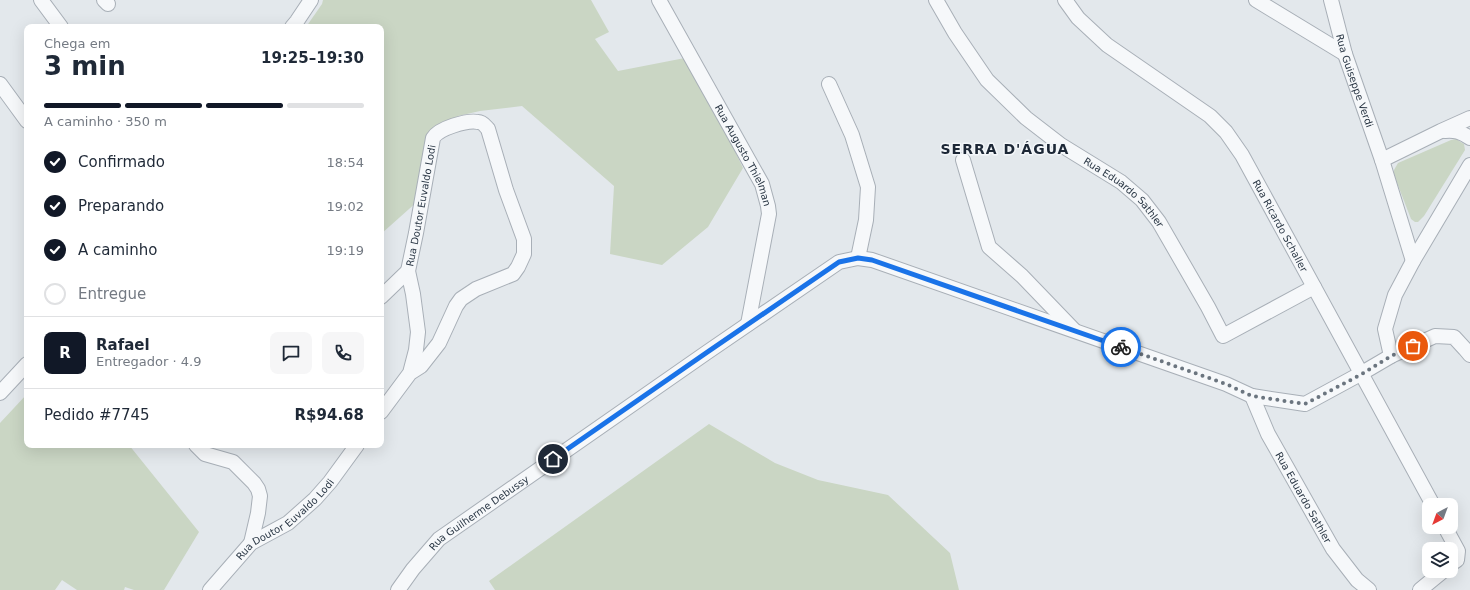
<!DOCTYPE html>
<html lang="pt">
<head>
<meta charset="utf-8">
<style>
  :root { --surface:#fff; --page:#f6f6f7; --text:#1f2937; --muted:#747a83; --line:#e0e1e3; --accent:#111827 }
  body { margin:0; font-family:"DejaVu Sans",sans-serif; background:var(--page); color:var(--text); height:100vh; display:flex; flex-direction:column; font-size:15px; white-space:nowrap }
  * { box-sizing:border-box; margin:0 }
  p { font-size:13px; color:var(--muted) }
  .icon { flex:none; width:22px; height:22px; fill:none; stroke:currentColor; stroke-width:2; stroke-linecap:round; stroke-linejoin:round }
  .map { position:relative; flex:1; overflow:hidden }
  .panel { position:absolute; left:24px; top:24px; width:360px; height:424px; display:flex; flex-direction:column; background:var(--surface); border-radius:8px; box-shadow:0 4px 16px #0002 }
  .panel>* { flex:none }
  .needle { width:26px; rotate:221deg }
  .tools { position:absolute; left:1422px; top:498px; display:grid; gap:8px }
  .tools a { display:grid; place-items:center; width:36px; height:36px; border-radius:8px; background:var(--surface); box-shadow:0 4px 16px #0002; font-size:20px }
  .pin { position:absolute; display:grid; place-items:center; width:34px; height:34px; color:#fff; margin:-17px; border:2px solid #fff; border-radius:50%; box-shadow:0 1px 4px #0007 }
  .courier { position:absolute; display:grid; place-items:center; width:40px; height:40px; margin:-20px; border:3px solid #1a73e8; border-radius:50%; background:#fff; color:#222; box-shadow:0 1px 5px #0007 }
  .summary em { font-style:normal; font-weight:700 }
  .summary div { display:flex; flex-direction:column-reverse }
  .summary { display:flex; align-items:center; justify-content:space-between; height:68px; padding:0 20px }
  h1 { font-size:26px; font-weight:700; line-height:30px }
  .bar { display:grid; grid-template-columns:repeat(4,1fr); gap:6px 4px; align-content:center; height:48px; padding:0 20px }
  .bar i { height:5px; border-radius:3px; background:var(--line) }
  .bar .current { background:var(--accent) }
  .bar p { grid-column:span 4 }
  .line { display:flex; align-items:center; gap:10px; padding:0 20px; border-top:1px solid var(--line) }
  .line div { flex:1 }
  .round { display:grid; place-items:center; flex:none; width:42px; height:42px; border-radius:8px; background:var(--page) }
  ol { padding:0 20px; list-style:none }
  li { display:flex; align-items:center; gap:12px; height:44px }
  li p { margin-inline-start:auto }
  li .icon { padding:4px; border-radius:50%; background:var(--accent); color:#fff; stroke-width:4 }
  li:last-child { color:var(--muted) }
  li i { width:22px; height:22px; border:2px solid var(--line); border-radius:50% }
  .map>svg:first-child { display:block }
  .green { fill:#cad6c4 }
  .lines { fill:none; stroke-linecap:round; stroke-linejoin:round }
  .minor-casing { stroke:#a8afb7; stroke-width:16 }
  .minor { stroke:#f6f8fa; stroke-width:14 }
  .done { stroke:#6b757f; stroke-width:4; stroke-dasharray:0 7.2 }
  .route { stroke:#1a73e8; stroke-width:5 }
  .labels { text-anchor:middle; stroke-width:3; stroke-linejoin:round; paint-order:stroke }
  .street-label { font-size:10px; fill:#2a3745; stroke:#f3f6f9 }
  .district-label { font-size:14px; font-weight:bold; letter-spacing:1px; fill:#1c2736; stroke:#f3f6f9 }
</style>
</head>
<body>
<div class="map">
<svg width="1470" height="590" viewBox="0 0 1470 590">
  <rect width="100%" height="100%" fill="#e3e8ec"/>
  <g class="green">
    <polygon points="323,0 591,0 609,32 595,39 618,71 690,57 743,168 708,227 662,265 610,254 614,186 522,106 480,111 458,116 430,132 418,201 381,234 381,27 306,27 322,4"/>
    <polygon points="1456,139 1464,144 1465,150 1424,216 1418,222 1415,222 1411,219 1394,175 1394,170 1398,163 1451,140"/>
    <polygon points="27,394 27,445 129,445 199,532 164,590 134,590 125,587 124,590 77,590 62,580 55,590 0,590 0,423"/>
    <polygon points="709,424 775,463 818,480 888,495 950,553 959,590 495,590 489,581"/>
  </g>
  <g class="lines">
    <defs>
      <g id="minor">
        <polyline points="41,0 61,27"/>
        <polyline points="104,0 108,4"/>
        <path id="s1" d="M659,0l103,184 6,22 1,8 -21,110"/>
        <path id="s2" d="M936,0l19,33 32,47 39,38 35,27 60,37 21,18 17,22 49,85 15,29 91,-49"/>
        <path id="s3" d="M1065,0l13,18 29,27 103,71 16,16 16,23 191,350"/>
        <polyline points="1256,0 1345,54"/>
        <path id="s4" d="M1331,0l14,54 37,106 31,101"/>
        <polyline points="292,27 297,21 311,0"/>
        <polyline points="0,84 27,121"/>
        <polyline points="829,84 852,135 868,187 866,220 858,258"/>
        <path d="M1445,131c10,-1 16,1 25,7"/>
        <polyline points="963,160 989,247 1022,276 1074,330"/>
        <polyline points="1382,160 1441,131 1470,118"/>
        <polyline points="381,297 408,271"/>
        <polyline points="1391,356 1385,329 1395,295 1413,261 1470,165"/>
        <polyline points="0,393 27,364"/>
        <path id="s5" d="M1252,396l16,38 65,115 24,31 12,10"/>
        <path id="s6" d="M381,412l29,-39 6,-23 2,-18 -5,-38 -5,-23 8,-38 17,-95c6,-10 34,-18 45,-16 5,0 7,4 10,7l18,61 18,49v15l-6,13 -5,7 -37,15 -15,10 -5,7 -17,37 -18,23 -11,7"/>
        <polyline points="196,445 205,454 233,462 254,483 258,489 260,496 258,513 251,543"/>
        <polyline points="1445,527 1458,551 1457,560 1451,564"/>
        <path id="s7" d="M210,590l41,-47 37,-20 27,-24 15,-17 27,-37"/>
        <path id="s8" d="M398,590l15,-21 26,-30 267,-186 133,-91 19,-4 14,2 354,124 26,12 53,8 57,-31 29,-17 44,-20 19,1 11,12 5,6"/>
        <polyline points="1420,590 1443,571"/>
      </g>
    </defs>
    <use href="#minor" class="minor-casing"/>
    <use href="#minor" class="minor"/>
  </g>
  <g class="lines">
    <polyline class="done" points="1121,347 1226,384 1252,396 1305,404 1362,374 1391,356 1413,346"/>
    <polyline class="route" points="553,459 706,353 839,262 858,258 872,260 1121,347"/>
  </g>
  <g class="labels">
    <g class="street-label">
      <text dy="4" stroke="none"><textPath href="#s4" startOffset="84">Rua Guiseppe Verdi</textPath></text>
      <text dy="4" stroke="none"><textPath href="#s1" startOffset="177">Rua Augusto Thielman</textPath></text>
      <text dy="4" stroke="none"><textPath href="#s2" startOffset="273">Rua Eduardo Sathler</textPath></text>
      <text dy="4" stroke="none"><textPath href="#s6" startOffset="219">Rua Doutor Euvaldo Lodi</textPath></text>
      <text dy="4" stroke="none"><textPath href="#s3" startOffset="318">Rua Ricardo Schaller</textPath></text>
      <text dy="4" stroke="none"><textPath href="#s5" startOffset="114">Rua Eduardo Sathler</textPath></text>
      <text dy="4" stroke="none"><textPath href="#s8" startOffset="113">Rua Guilherme Debussy</textPath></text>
      <text dy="4" stroke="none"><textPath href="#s7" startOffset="104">Rua Doutor Euvaldo Lodi</textPath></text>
    </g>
    <g class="district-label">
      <text x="1005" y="154">SERRA D'ÁGUA</text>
    </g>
  </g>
</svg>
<div class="tools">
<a><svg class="needle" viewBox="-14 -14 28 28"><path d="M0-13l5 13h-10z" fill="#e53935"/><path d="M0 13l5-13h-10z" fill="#747a83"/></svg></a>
<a><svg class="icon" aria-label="layers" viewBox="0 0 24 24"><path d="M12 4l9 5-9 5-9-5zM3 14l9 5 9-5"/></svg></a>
</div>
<div class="pin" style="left:1413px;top:346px;background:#ea580c"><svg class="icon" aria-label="bag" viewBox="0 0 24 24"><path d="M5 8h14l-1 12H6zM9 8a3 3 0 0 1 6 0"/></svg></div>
<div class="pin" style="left:553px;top:459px;background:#1f2937"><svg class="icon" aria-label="home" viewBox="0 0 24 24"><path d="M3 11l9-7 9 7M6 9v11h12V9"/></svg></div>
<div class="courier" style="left:1121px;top:347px"><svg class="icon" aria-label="bike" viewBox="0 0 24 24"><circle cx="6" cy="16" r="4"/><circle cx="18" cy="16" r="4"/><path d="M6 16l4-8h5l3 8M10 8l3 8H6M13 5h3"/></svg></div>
<section class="panel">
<div class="summary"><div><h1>3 min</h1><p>Chega em</p></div><em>19:25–19:30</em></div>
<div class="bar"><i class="current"></i><i class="current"></i><i class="current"></i><i></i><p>A caminho · 350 m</p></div>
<ol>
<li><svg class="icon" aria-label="check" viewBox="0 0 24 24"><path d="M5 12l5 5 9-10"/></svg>Confirmado<p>18:54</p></li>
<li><svg class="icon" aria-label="check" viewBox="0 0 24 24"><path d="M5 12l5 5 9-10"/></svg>Preparando<p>19:02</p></li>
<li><svg class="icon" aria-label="check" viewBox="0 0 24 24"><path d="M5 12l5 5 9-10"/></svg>A caminho<p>19:19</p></li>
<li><i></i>Entregue</li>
</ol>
<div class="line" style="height:72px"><b class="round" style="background:var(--accent);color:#fff">R</b><div><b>Rafael</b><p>Entregador · 4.9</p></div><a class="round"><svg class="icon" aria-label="chat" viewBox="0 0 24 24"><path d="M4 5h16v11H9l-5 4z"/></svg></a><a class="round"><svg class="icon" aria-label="phone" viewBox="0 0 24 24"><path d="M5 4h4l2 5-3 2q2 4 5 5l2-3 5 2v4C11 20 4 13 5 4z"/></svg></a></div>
<div class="line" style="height:52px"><div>Pedido #7745</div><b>R$94.68</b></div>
</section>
</div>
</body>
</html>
